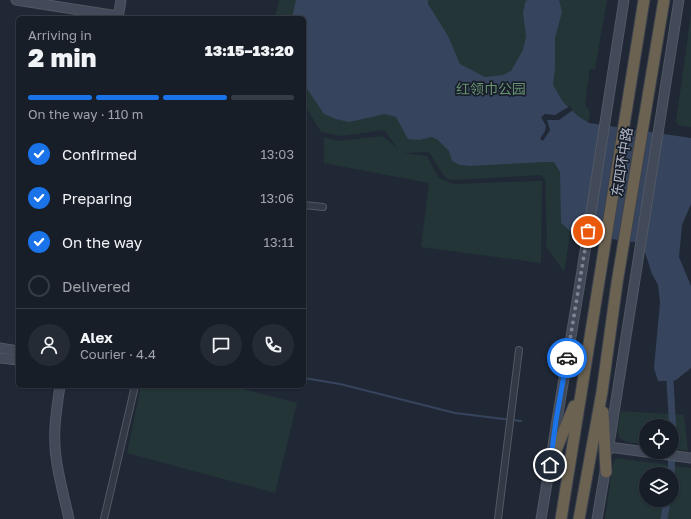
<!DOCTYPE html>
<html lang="en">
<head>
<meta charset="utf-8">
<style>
  :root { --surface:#181e28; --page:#252b34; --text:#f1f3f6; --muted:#9fa2a8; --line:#363c45; --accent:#1a73e8 }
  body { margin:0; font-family:"Golos Text","Noto Sans SC",sans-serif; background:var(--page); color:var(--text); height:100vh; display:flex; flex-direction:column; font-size:15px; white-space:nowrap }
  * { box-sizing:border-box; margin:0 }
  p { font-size:13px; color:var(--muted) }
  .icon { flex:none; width:22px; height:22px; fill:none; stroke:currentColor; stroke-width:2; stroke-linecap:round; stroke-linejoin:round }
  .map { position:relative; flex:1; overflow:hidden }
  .sheet { position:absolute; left:16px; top:16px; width:290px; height:372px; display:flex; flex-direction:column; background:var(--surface); border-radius:6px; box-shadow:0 1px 3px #0004,0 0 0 1px var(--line) }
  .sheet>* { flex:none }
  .fabs { position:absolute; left:639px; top:419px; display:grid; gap:8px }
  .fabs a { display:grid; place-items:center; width:40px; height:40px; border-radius:50%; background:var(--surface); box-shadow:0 1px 3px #0004,0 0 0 1px var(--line); font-size:20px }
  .pin { position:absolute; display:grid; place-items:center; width:34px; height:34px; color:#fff; margin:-17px; border:2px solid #fff; border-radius:50%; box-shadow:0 1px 4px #0007 }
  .courier { position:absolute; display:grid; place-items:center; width:40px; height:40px; margin:-20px; border:3px solid #1a73e8; border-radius:50%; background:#fff; color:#222; box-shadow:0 1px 5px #0007 }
  .head em { font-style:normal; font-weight:800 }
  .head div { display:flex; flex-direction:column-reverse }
  .head { display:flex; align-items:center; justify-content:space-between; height:68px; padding:0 12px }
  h1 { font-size:26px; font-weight:800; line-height:30px }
  .bar { display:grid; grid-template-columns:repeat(4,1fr); gap:6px 4px; align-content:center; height:48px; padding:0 12px }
  .bar i { height:5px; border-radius:3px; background:var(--line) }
  .bar .active { background:var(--accent) }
  .bar p { grid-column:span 4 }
  .line { display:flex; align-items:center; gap:10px; padding:0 12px; border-top:1px solid var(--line) }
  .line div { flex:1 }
  .round { display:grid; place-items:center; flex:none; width:42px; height:42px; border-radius:21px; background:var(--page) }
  ol { padding:0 12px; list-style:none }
  li { display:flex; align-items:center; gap:12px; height:44px }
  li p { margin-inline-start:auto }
  li .icon { padding:4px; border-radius:50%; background:var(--accent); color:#fff; stroke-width:4 }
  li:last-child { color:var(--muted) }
  li i { width:22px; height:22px; border:2px solid var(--line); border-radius:50% }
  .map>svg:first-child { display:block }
  .green { fill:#233537; fill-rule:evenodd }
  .water { fill:#36455d }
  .pier { fill:#202835 }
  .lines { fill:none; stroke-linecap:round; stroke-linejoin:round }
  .stream { stroke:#36455d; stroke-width:2 }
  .canal { stroke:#36455d; stroke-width:7 }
  .street-casing { stroke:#515864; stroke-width:8 }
  .secondary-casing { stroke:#515864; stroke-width:11 }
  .highway-casing { stroke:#3b424d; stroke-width:13 }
  .street { stroke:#333a46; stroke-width:6 }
  .secondary { stroke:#424958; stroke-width:9 }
  .highway { stroke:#6b6251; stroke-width:11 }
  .done { stroke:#7c8491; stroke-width:4; stroke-dasharray:0 7.2 }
  .route { stroke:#1a73e8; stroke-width:5 }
  .labels { text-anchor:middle; stroke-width:3.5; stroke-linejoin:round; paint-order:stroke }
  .park-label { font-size:14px; fill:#679172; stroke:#191f2a }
  .street-label { font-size:14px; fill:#aeb5c3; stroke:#191f2a }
</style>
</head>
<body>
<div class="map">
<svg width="691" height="519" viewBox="0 0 691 519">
  <rect width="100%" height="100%" fill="#202835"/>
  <g class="green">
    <polygon points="279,0 607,0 595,69 590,69 585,103 586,106 590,112 564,272 546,246 547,236 545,179 541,175 454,180 448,179 443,175 429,152 404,153 427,156 439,178 453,184 542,181 541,263 421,247 429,183 324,163 324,137 338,141 383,136 399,150 384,130 341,136 321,132 304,104 304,18 275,18"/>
    <polygon points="691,14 691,127 678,125 676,122"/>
    <polygon points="141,386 231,386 297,403 275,493 127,453"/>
    <path d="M621,411l63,4 4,36 -16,-2v-23h-26v18c-9,-1 -26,0 -28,-11 -1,-5 2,-17 3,-22z"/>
    <path d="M616,458l75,10v51h-86l8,-55zM646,474h26v26h-26z"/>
  </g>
  <polygon class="water" points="296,0 428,0 428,4 448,36 460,64 485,77 503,75 511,71 523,50 526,36 523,13 525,3 527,0 559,0 562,12 555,38 555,69 553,85 563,102 578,116 589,123 691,138 691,204 682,225 679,257 691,286 691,368 676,380 670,381 658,381 654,368 660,303 658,285 652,274 642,243 573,234 561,223 560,172 554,162 545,162 470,166 460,165 452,161 449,151 438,140 432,137 419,140 408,139 396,117 385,114 349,122 336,119 324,114 304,84 304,18 292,18"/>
  <polygon class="pier" points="570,106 573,110 559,120 547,120 550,130 543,141 540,139 545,131 546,126 541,117 545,114 555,115"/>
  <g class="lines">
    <polyline class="stream" points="304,378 340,384 455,413 521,421"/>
    <g class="canal">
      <polyline points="670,381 673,433 671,474"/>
      <polyline points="664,519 667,500"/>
    </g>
    <defs>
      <g id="street">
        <polyline points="304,205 323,207"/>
        <polyline points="104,519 135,386"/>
        <polyline points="498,519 519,350"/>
      </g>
      <g id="secondary">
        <polyline points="16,0 118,16"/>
        <polyline points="118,18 121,0"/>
        <polyline points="0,348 18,351"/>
        <polyline points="0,358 18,360"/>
        <path d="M60,386c-4,26 -8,52 -3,78 3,18 8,37 12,55"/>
        <polyline points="609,447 691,458"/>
        <polyline points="608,451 679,0"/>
        <polyline points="541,519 550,465 557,420 581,277 624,0"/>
        <polyline points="597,519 606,466"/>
      </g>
      <g id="highway">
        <polyline points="603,412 606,472"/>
        <polyline points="550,465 574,406"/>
        <polyline points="561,519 644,0"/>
        <polyline points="579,519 602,392 617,283 664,0"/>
      </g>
    </defs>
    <use href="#street" class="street-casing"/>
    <use href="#secondary" class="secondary-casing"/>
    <use href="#highway" class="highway-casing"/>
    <use href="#street" class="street"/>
    <use href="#secondary" class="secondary"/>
    <use href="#highway" class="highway"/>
  </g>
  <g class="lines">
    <polyline class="done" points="567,358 588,231"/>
    <polyline class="route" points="550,465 556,420 567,358"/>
  </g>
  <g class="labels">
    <g class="park-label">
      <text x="491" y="94">红领巾公园</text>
    </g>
    <g class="street-label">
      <text transform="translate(622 162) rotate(-81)" y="5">东四环中路</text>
    </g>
  </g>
</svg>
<div class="fabs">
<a><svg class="icon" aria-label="locate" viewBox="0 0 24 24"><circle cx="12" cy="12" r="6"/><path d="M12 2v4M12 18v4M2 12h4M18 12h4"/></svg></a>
<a><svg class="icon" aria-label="layers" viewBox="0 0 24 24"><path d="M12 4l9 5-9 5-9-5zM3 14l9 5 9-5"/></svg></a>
</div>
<div class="pin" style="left:588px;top:231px;background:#ea580c"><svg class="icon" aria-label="bag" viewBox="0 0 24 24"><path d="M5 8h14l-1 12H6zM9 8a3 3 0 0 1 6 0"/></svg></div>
<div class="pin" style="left:550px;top:465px;background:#1f2937"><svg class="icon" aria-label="home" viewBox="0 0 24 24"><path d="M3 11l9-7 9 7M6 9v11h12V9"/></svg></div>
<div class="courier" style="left:567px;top:358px"><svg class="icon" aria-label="car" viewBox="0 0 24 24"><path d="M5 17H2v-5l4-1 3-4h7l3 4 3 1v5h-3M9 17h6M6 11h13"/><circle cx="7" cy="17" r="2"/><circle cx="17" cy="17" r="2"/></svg></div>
<section class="sheet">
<div class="head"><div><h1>2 min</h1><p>Arriving in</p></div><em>13:15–13:20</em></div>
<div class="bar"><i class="active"></i><i class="active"></i><i class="active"></i><i></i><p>On the way · 110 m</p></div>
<ol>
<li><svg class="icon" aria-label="check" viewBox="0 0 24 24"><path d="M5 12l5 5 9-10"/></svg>Confirmed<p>13:03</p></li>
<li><svg class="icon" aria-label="check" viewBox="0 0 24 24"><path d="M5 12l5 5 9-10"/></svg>Preparing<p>13:06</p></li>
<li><svg class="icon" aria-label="check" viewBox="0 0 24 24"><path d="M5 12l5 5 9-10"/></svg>On the way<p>13:11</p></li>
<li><i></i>Delivered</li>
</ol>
<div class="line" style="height:72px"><a class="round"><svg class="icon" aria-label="person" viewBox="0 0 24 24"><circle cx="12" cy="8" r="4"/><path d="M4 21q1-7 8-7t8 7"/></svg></a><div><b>Alex</b><p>Courier · 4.4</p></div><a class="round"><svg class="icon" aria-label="chat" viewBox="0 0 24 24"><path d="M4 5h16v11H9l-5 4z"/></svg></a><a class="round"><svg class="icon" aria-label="phone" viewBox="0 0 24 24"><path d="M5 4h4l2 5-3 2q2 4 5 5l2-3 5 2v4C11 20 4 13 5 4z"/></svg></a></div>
</section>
</div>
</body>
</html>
